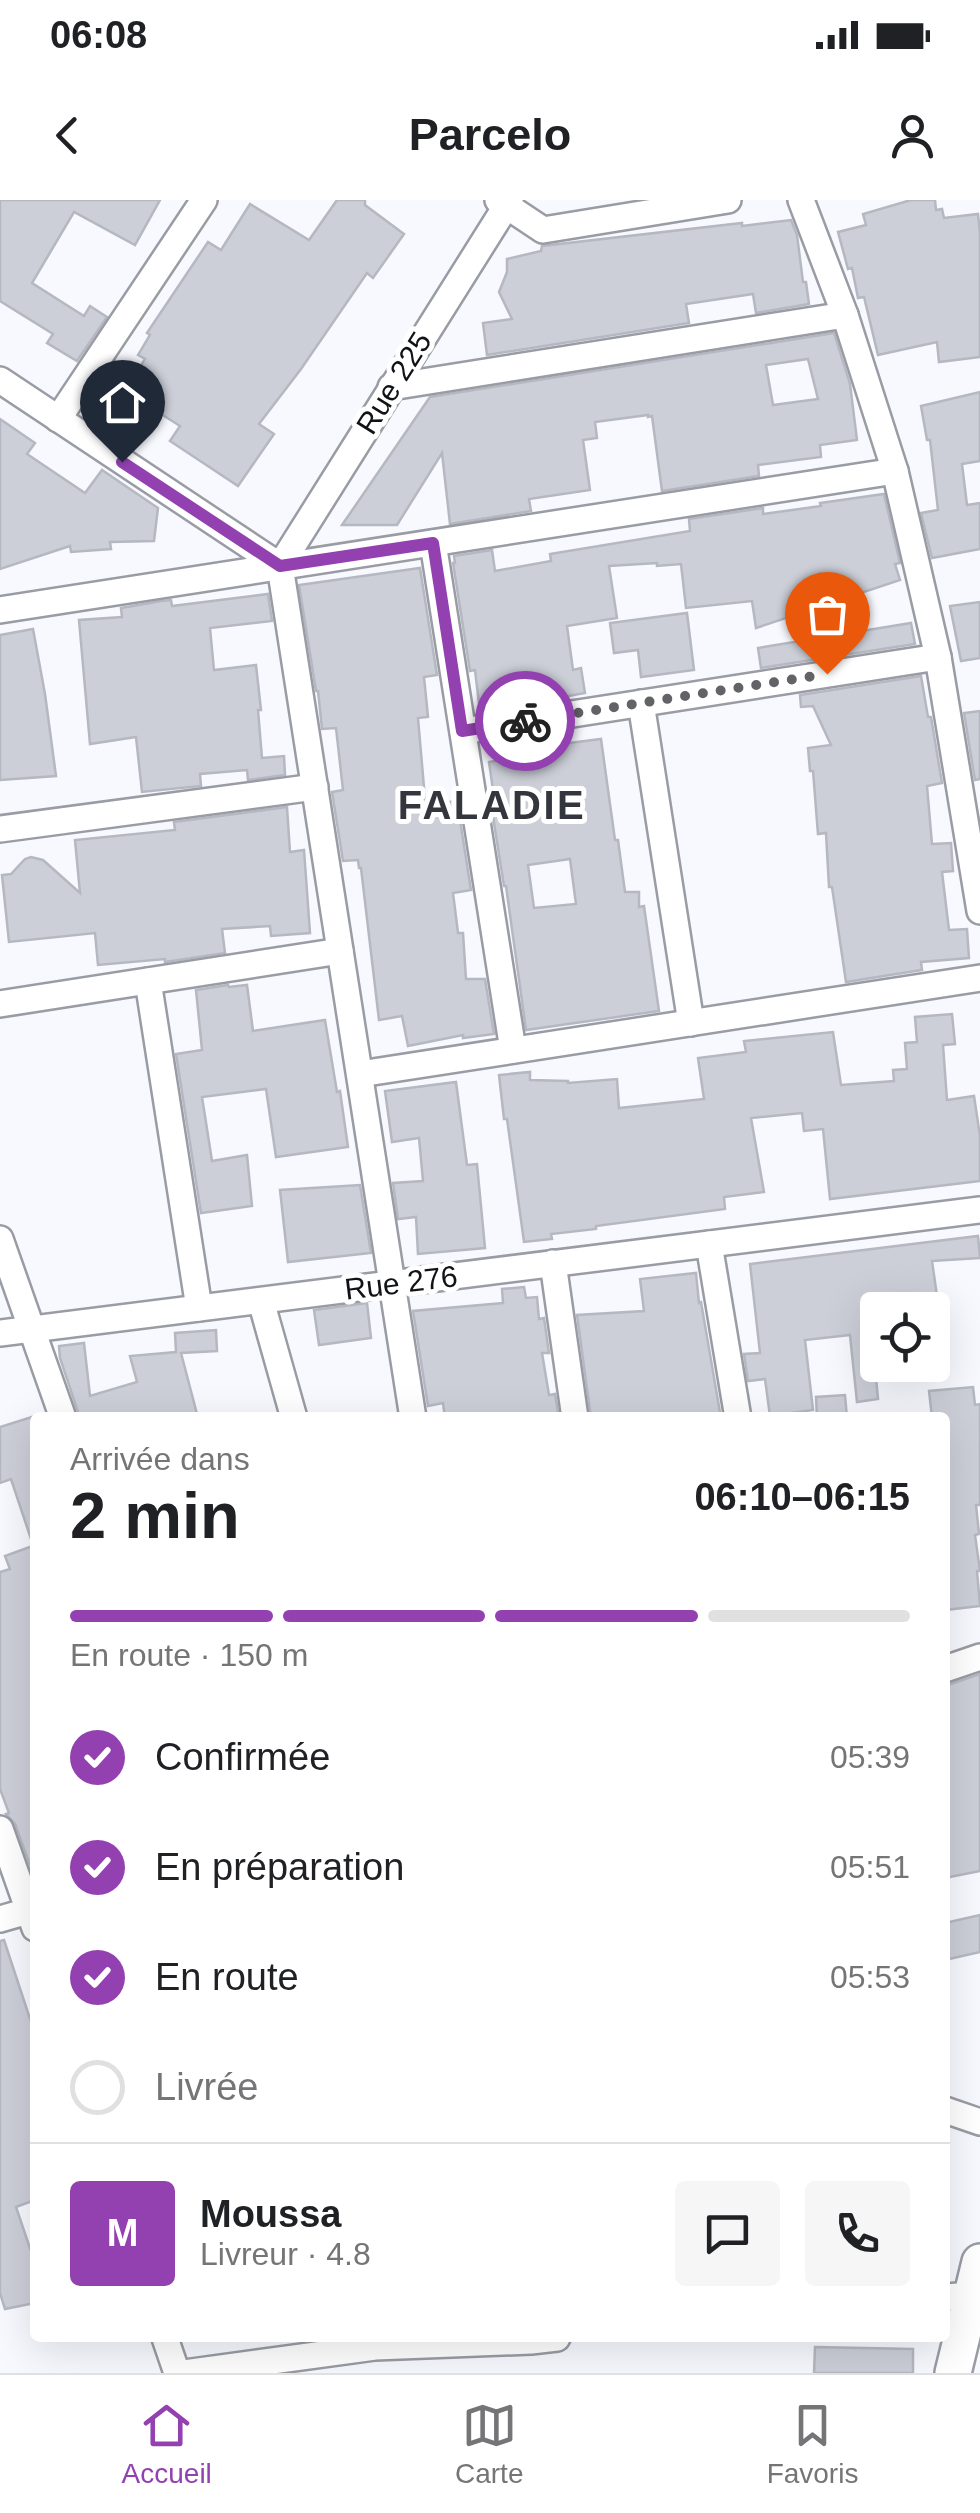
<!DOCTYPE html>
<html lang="fr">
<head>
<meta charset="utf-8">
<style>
  :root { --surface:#fff; --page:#f6f6f6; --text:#202124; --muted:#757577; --line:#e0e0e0; --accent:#9341b0 }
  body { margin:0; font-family:Helvetica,sans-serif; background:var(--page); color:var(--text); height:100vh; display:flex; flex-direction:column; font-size:38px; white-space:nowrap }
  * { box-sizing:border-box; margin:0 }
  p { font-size:32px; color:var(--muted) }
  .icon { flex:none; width:55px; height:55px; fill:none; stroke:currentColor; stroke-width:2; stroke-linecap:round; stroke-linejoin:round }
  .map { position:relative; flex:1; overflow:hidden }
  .sheet { position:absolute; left:30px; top:1212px; width:920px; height:930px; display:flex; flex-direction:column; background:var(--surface); border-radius:10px; box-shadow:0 10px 40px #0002 }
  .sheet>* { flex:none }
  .buttons { position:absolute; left:860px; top:1092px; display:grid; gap:20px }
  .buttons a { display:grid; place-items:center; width:90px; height:90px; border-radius:10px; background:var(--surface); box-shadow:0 10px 40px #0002; font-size:50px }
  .pin { position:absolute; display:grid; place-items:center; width:85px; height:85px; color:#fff; margin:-102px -42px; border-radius:50% 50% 50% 0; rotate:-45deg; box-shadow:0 0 10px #0007 }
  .pin .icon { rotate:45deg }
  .courier { position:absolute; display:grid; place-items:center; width:100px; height:100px; margin:-50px; border:8px solid #9341b0; border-radius:50%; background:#fff; color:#222; box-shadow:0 2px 12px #0007 }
  .headline em { font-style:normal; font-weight:800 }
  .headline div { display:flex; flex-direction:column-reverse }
  .headline { display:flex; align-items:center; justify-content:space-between; height:170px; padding:0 40px }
  h1 { font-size:65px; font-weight:800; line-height:75px }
  .bar { display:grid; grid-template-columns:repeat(4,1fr); gap:15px 10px; align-content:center; height:120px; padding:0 40px }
  .bar i { height:12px; border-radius:8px; background:var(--line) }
  .bar .selected { background:var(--accent) }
  .bar p { grid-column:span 4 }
  .line { display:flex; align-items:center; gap:25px; padding:0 40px; border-top:2px solid var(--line) }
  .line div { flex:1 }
  .round { display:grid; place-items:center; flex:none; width:105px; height:105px; border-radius:10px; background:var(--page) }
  ol { padding:0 40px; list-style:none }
  li { display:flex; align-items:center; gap:30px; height:110px }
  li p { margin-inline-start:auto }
  li .icon { padding:10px; border-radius:50%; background:var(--accent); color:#fff; stroke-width:4 }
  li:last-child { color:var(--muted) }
  li i { width:55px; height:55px; border:5px solid var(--line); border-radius:50% }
  .status { display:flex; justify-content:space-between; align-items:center; height:70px; padding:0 50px; background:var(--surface); direction:ltr }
  .status svg { height:28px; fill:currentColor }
  header { display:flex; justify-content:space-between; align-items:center; height:130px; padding:0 40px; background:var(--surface); font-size:45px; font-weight:800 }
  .tabs { display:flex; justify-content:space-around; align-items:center; height:140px; border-top:2px solid var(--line); background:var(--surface); font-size:28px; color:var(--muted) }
  .tabs a { display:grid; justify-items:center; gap:5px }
  .tabs .selected { color:var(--accent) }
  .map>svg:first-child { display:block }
  .building { fill:#cccfd8; stroke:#b5b8c1; stroke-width:2.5; fill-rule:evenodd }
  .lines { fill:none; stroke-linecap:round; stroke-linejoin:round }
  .street-casing { stroke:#999ca4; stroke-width:30 }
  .secondary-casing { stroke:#999ca4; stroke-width:40 }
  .street { stroke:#fff; stroke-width:25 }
  .secondary { stroke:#fff; stroke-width:35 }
  .done { stroke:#626367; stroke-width:10; stroke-dasharray:0 18 }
  .route { stroke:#9341b0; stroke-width:12 }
  .labels { text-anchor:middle; stroke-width:10; stroke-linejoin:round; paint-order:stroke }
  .street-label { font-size:30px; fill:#111215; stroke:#fff }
  .district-label { font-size:40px; font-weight:bold; letter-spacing:2.5px; fill:#34363d; stroke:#fff }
</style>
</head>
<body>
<div class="status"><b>06:08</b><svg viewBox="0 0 49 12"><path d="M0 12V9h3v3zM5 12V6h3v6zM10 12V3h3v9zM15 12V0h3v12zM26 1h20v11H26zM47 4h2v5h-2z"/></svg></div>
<header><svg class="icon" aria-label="back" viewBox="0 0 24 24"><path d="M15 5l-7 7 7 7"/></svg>Parcelo<svg class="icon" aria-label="person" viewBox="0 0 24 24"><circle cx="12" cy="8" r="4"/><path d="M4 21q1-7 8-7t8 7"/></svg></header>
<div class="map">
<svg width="980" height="2173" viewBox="0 0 980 2173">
  <rect width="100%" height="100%" fill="#f7f9fe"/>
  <g class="building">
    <polygon points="0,0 160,0 135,45 74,12 32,83 84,116 90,106 107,117 77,161 47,143 53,134 0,101"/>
    <polygon points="337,0 365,0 365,5 404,34 373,78 367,73 301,169 259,224 274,234 238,286 170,241 180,226 125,191 145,159 138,155 150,135 147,133 208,42 221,50 250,4 309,40"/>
    <polygon points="911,0 935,0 936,10 942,9 944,18 978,14 980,33 980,157 939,162 937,142 878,155 864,97 858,98 852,68 848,69 838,32 866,25 863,14"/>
    <polygon points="791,20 797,35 803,82 806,82 809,104 756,113 753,94 686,104 689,123 487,155 483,123 512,119 499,92 507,72 507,59 541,51 542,46 742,23 742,26"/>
    <path d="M834,133l16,51 7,56 -37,5 1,12 -63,8 1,11 -97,15 -10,-75 -4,1v-2l-53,7 2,16 -14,2 7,50 -61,9 2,12 -81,13 -8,-71 -45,72h-55l88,-128zM808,159l10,40 -45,6 -7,-40z"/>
    <polygon points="980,192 980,261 962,264 967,305 980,303 980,349 932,358 921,313 938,310 930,240 927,240 921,206"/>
    <polygon points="0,219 35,243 27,254 85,293 102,270 158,308 154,341 110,342 111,349 71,352 70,346 0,369"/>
    <polygon points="884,294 900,363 895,364 900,380 756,428 752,401 686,408 681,364 657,366 657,363 609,366 617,418 567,426 573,470 581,468 585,493 480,512 475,470 470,471 453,363 455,363 454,356 492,350 495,371 551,361 550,354 690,331 689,319 763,308 763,314 821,306 820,303"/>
    <polygon points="420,368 437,475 424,477 428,517 418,518 425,599 433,598 434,604 457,601 471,690 453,693 458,733 463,733 466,779 485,779 494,834 463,838 463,835 408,846 402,816 379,820 361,668 359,668 358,660 343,661 332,592 343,590 336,528 322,529 318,491 316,491 299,385"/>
    <polygon points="268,394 272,421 210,428 214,470 256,465 261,510 258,510 262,558 284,556 285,575 248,580 247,570 200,574 201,586 142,592 136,537 90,544 79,420 122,417 121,408 161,401 171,400 172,406"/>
    <polygon points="980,402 980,458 961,461 950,406"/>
    <polygon points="687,413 694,470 641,477 638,450 614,453 610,423"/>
    <polygon points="911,423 915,444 761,468 758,448"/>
    <polygon points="33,429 45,494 56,576 0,580 0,435"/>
    <polygon points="921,476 928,517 931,517 942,583 927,586 932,644 951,643 953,671 942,672 949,730 967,729 969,758 921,762 922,770 846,782 832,687 829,687 826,633 818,634 813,571 810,571 808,548 831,545 813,506 801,507 800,495"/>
    <polygon points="980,511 980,579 975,580 964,513"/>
    <path d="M601,539l14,101h3l7,52h14v15l5,-1 15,105 -133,19 -20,-144h-2l-14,-88 4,-1 -5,-35 73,-12 -1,-6zM570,659l6,45 -42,4 -6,-43z"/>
    <polygon points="287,607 290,652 304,650 310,733 271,736 270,726 222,729 225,753 165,762 165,759 98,765 95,733 9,742 2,675 11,674 25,659 31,657 43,660 80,693 75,640 175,630 174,622"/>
    <polygon points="228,785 229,787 247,785 253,831 325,820 337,892 340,891 348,947 276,957 266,889 202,897 212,961 247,955 252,1006 201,1013 176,854 202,850 196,790"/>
    <polygon points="952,814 955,844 943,845 947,900 974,896 980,936 980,981 830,999 823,929 804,931 802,913 751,918 764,992 724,997 725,1009 596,1026 596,1029 551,1034 552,1039 524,1042 507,919 504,919 499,875 530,872 530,880 568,881 568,883 617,879 619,908 704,899 698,858 746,852 744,841 833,832 841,885 894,881 893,870 907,869 905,843 917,842 915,817"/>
    <polygon points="456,882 467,965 477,964 485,1048 418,1054 416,1017 398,1019 393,983 423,981 419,938 392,942 385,891"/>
    <polygon points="360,985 371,1053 288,1062 280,990"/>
    <polygon points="978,1036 980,1058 932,1061 939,1110 878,1110 878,1155 874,1156 878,1199 857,1202 850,1135 805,1140 813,1210 770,1216 765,1179 748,1181 744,1154 760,1153 750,1064"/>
    <polygon points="696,1073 699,1103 701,1102 721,1218 591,1218 577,1115 644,1111 640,1079"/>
    <polygon points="524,1087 526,1098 537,1097 539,1119 544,1118 549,1153 542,1153 549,1195 555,1194 559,1218 445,1218 443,1203 428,1206 413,1111 503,1103 502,1089"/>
    <polygon points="367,1103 371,1138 319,1145 314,1110"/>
    <polygon points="216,1130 217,1151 181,1153 198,1218 80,1218 60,1158 59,1146 84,1143 90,1196 137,1182 130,1156 176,1152 175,1133"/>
    <polygon points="973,1187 975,1205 980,1204 980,1305 976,1305 979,1334 975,1335 980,1371 977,1371 980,1406 945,1410 945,1218 932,1218 929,1191"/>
    <polygon points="845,1195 847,1218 817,1218 816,1197"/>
    <polygon points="35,1216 35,1338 31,1339 11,1279 0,1283 0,1227"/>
    <polygon points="35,1345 35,1679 15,1624 6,1614 9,1613 0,1589 0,1372 10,1369 5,1356"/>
    <polygon points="980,1474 980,1671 945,1678 945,1486"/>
    <polygon points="980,1715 980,1752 945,1760 945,1723"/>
    <polygon points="4,1740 35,1834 35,2000 16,2007 35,2063 35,2103 5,2109 0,2093 0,1741"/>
    <polygon points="815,2147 913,2149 913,2173 814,2173"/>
  </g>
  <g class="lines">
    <defs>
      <g id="street">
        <polyline points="498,0 543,30 728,0"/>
        <polyline points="801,0 845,115 895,271 938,457 980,711"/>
        <polyline points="0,180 280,366"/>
        <polyline points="391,187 845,115"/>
        <polyline points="58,219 204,0"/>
        <polyline points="433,343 513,850"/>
        <polyline points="280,366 413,1218"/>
        <polyline points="280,366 510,0"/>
        <polyline points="0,410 895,271"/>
        <polyline points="641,503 691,823"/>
        <polyline points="463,531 938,457"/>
        <polyline points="0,629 315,587"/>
        <polyline points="148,781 199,1108"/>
        <polyline points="0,804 340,751"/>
        <polyline points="360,874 980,778"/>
        <polyline points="0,1039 63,1218"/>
        <polyline points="709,1044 738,1218"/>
        <polyline points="553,1063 575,1218"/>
        <polyline points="261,1101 294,1218"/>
        <polyline points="0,1133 980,1010"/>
        <polyline points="945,1469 980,1457"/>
        <polyline points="0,1629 35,1728"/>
        <polyline points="0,1719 35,1709"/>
        <polyline points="945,1910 980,1922"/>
        <polyline points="945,2097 972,2095 980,2101"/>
        <polyline points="165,2138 177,2173"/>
        <polyline points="184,2173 375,2147 531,2141 557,2138"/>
      </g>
      <polyline id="secondary" points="953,2173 980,2062"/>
    </defs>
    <use href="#street" class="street-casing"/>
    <use href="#secondary" class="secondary-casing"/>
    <use href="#street" class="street"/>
    <use href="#secondary" class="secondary"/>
  </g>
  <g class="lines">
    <polyline class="done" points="525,521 827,474"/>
    <polyline class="route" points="122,262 280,366 433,343 462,531 525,521"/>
  </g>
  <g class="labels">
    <g class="street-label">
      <text transform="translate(394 183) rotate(-58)" y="10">Rue 225</text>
      <text transform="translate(401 1083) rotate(-7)" y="10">Rue 276</text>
    </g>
    <g class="district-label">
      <text x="492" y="619">FALADIE</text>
    </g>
  </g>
</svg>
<div class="buttons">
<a><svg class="icon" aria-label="locate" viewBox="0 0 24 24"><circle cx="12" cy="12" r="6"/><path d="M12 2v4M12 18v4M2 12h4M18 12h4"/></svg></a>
</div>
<div class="pin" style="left:827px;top:474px;background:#ea580c"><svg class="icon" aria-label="bag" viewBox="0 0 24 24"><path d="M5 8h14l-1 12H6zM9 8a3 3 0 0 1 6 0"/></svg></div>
<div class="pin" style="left:122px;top:262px;background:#1f2937"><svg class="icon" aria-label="home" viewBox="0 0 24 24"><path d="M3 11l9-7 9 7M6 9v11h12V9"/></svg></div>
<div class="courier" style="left:525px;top:521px"><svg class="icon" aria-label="bike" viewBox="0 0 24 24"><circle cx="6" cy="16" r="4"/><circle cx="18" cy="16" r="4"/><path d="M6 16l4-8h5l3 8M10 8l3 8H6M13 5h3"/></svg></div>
<section class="sheet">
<div class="headline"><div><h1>2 min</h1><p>Arrivée dans</p></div><em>06:10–06:15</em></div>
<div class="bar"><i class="selected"></i><i class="selected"></i><i class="selected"></i><i></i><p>En route · 150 m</p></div>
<ol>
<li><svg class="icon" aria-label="check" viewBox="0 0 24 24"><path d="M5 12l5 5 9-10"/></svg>Confirmée<p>05:39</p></li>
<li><svg class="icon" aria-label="check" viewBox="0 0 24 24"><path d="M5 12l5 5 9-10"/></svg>En préparation<p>05:51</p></li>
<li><svg class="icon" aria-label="check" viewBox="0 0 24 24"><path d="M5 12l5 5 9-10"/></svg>En route<p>05:53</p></li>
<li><i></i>Livrée</li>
</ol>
<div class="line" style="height:180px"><b class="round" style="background:var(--accent);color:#fff">M</b><div><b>Moussa</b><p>Livreur · 4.8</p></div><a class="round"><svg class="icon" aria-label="chat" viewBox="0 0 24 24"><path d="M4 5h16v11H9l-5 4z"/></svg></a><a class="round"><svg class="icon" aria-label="phone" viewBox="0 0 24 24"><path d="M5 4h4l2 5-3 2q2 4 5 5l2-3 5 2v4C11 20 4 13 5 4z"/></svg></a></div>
</section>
</div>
<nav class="tabs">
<a class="selected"><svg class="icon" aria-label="home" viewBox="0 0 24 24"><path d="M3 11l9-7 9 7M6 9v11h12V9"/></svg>Accueil</a>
<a><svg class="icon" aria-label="map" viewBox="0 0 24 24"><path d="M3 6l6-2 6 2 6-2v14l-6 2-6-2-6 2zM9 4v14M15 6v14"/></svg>Carte</a>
<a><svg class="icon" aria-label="saved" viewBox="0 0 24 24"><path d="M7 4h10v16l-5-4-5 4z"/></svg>Favoris</a>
</nav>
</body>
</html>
